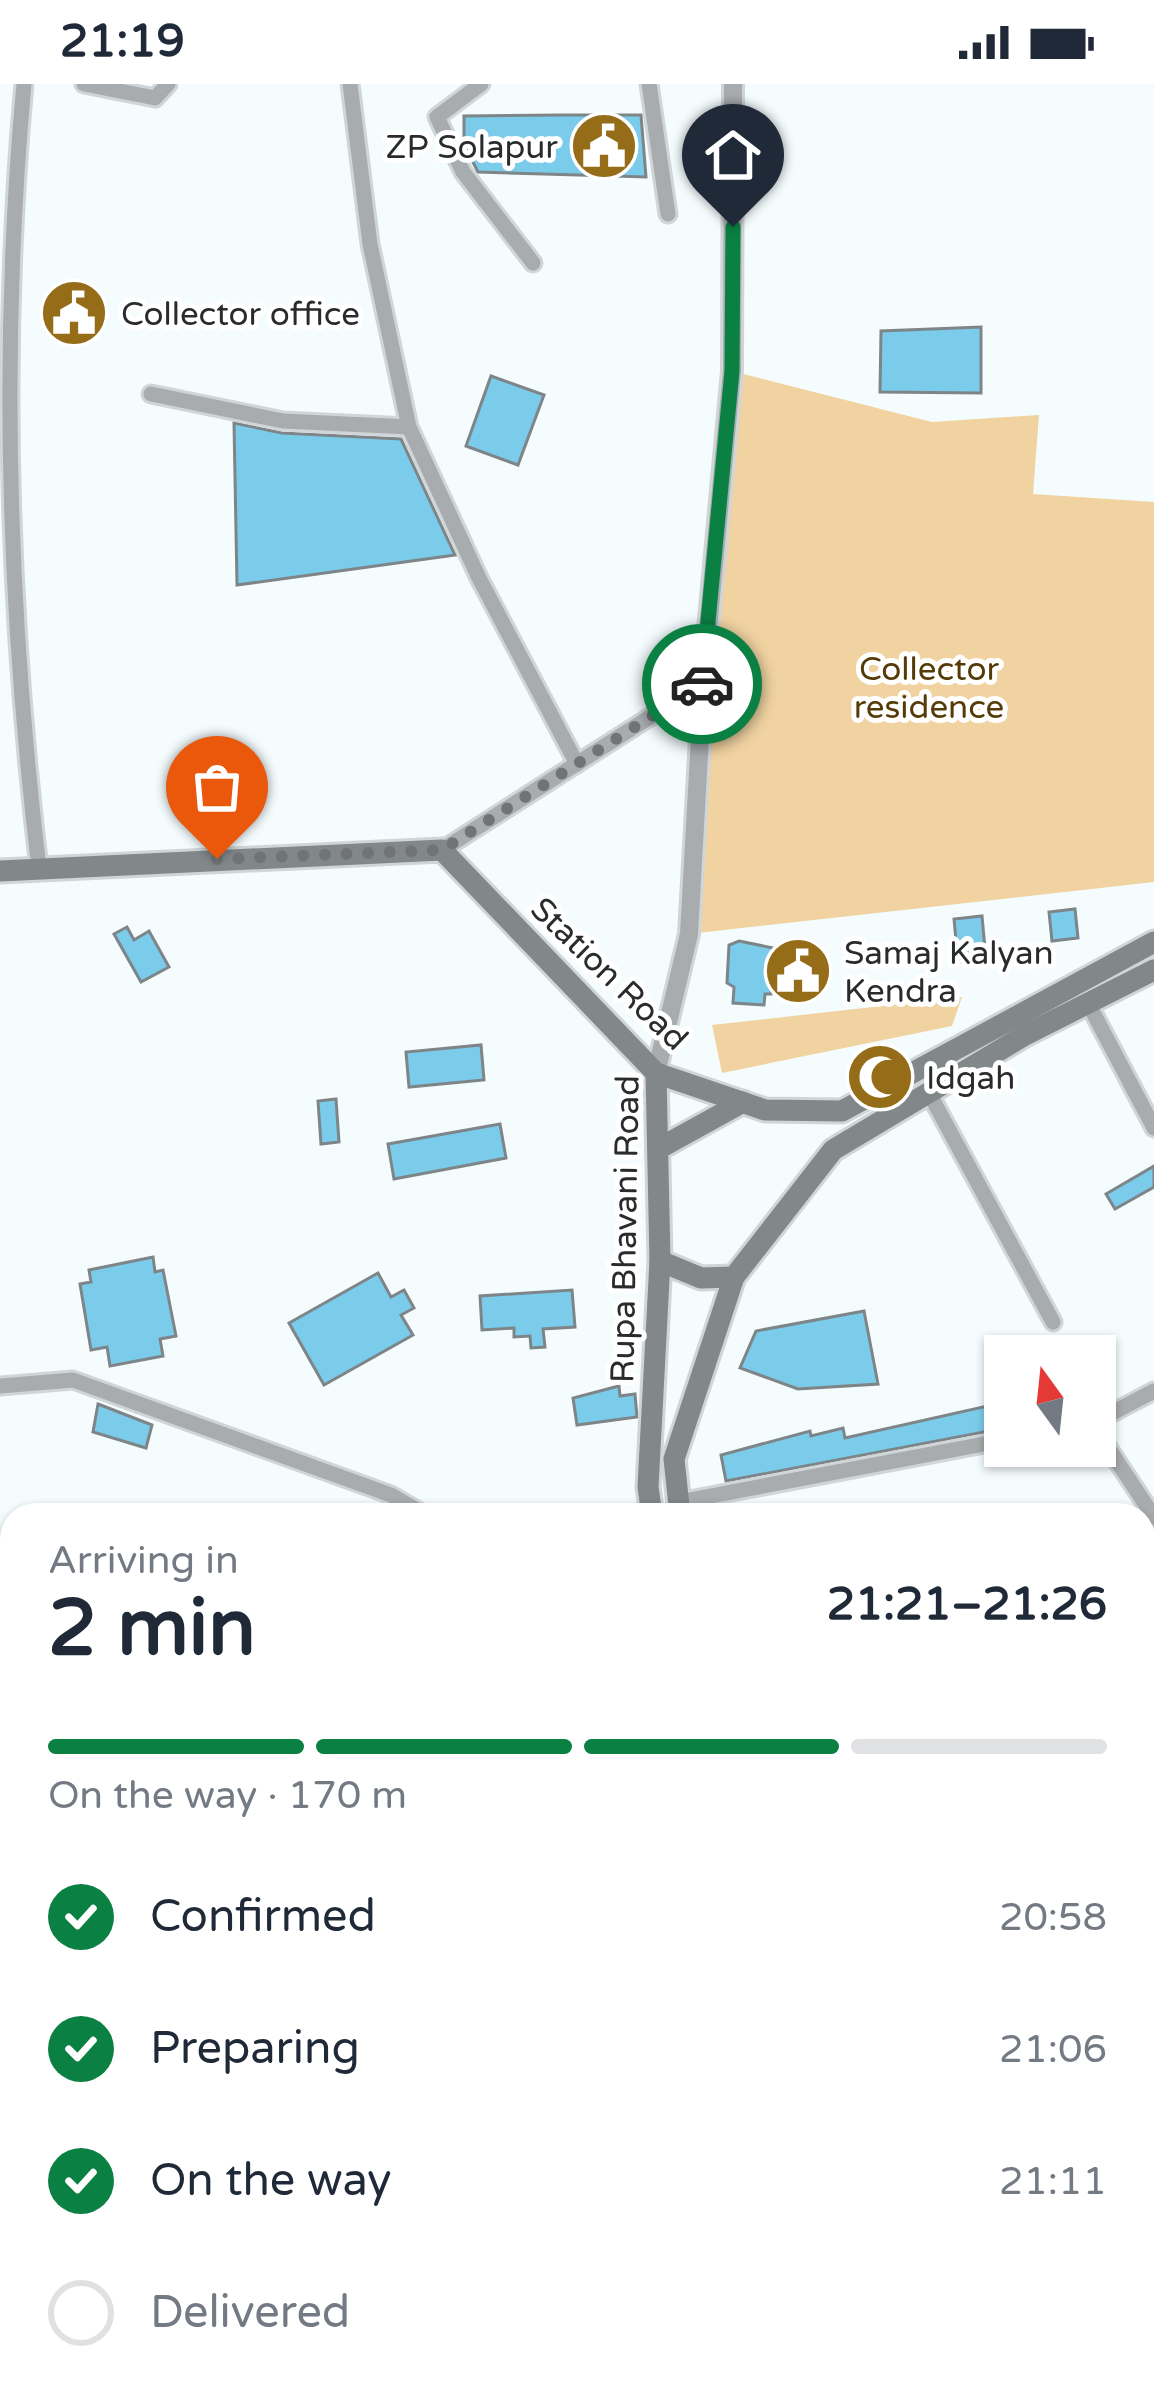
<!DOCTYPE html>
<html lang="en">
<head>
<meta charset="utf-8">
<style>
  :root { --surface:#fff; --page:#f2f2f3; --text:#1f2937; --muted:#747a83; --line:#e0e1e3; --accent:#0b8043 }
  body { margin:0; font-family:"Varela Round",sans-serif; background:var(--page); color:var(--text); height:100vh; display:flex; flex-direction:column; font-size:45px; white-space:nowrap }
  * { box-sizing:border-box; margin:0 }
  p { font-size:39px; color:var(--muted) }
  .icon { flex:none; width:66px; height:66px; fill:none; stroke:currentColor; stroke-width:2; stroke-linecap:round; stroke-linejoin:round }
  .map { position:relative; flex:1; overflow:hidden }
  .sheet { position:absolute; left:0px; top:1419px; width:1155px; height:903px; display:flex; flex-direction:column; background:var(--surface); border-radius:36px 36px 0 0; box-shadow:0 3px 9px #0004 }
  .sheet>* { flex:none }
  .needle { width:78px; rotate:345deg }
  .fabs { position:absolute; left:984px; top:1251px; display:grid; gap:24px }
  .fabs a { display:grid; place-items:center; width:132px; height:132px; border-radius:0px; background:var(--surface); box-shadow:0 3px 9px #0004; font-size:60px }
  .pin { position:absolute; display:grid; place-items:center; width:102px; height:102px; color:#fff; margin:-123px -51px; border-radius:50% 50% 50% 0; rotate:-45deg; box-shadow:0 0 12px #0007 }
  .pin .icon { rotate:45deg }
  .courier { position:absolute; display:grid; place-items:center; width:120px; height:120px; margin:-60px; border:9px solid #0b8043; border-radius:50%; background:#fff; color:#222; box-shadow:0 3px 15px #0007 }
  .summary em { font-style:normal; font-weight:700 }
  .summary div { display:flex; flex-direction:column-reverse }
  .summary { display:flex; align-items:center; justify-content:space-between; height:204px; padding:0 48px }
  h1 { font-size:78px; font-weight:700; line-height:90px }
  .bar { display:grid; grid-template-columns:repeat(4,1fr); gap:18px 12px; align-content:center; height:144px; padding:0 48px }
  .bar i { height:15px; border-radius:9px; background:var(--line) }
  .bar .active { background:var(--accent) }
  .bar p { grid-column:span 4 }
  ol { padding:0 48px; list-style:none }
  li { display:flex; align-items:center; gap:36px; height:132px }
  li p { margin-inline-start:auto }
  li .icon { padding:12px; border-radius:50%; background:var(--accent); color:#fff; stroke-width:4 }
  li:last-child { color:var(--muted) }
  li i { width:66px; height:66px; border:6px solid var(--line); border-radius:50% }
  .status { display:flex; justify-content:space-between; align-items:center; height:84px; padding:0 60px; background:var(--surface); direction:ltr }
  .status svg { height:33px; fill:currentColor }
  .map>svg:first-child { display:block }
  .green { fill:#f1d3a2 }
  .building { fill:#7bcceb; stroke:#7e8588; stroke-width:3 }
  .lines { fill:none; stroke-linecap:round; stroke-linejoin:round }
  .minor-casing { stroke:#d0d6d8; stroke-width:21 }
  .tertiary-casing { stroke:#d0d6d8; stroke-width:24 }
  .secondary-casing { stroke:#d0d6d8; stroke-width:27 }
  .minor { stroke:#a9acae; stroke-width:15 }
  .tertiary { stroke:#a9acae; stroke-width:18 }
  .secondary { stroke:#828789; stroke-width:21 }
  .done { stroke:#707476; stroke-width:12; stroke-dasharray:0 21.6 }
  .route { stroke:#0b8043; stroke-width:15 }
  .labels { text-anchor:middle; stroke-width:10; stroke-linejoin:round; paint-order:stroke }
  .poi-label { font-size:33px; fill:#292b2d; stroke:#fff; text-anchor:start }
  .park-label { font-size:33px; fill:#543b07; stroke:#fff }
  .street-label { font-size:33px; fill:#292b2d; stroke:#fff }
</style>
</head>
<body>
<div class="status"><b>21:19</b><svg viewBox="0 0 49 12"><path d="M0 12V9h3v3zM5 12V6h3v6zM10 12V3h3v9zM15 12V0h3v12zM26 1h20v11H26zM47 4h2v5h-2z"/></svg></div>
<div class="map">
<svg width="1154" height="2321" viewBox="0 0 1154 2321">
  <rect width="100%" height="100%" fill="#f5fcfe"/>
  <g class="green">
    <polygon points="732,287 932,338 1039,331 1033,410 1154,418 1154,798 689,850"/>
    <polygon points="962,913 952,942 722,989 712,941"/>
    <polygon points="93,2310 419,2310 421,2321 82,2321"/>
    <polygon points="821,2310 1143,2310 1125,2321 822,2321"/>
  </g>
  <g class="building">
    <polygon points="562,31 641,31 646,93 478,88 464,61 464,32"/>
    <polygon points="981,243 981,309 880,308 881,247"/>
    <polygon points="491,292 544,311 518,381 466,362"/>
    <polygon points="234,339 282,349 401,355 455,471 237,501"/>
    <polygon points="1075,825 1078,854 1052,857 1049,828"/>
    <polygon points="982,832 986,876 958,878 954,835"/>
    <polygon points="127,843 134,856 149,847 169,883 141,898 114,850"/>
    <polygon points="739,857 773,864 771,910 765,910 764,921 733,919 734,903 727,899 729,861"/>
    <polygon points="481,961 484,996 409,1003 406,968"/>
    <polygon points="336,1015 339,1058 321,1060 318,1017"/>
    <polygon points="500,1040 506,1074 394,1095 388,1060"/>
    <polygon points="1154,1082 1154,1103 1115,1125 1106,1110"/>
    <polygon points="153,1173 155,1188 163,1186 176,1252 160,1255 163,1272 110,1282 107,1263 91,1266 80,1200 91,1198 89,1186"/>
    <polygon points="378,1189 391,1213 404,1206 414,1224 401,1231 413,1251 324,1301 289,1239"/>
    <polygon points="572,1206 575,1243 543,1245 545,1263 531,1264 530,1252 514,1253 514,1244 482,1246 480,1212"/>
    <polygon points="864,1227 878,1300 798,1305 740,1284 756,1247"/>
    <polygon points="619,1302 620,1312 635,1310 637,1333 577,1341 573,1314"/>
    <polygon points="1005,1318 1005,1344 726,1397 721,1371 810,1347 811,1352 843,1344 845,1354"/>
    <polygon points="98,1320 152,1341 146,1364 93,1348"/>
  </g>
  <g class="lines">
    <defs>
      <g id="minor">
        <path d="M24,0c-24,260 -16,525 15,784"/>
        <polyline points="84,0 155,14 168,0"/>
        <polyline points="350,0 370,160 409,343 479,494 577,680"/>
        <polyline points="481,0 437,33 463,88 533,179"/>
        <polyline points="649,0 668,130"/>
        <polyline points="151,310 283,337 409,343"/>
        <polyline points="442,766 703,599"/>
        <polyline points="1088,919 1154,1044"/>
        <polyline points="929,1009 1053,1238"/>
        <polyline points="0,1302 73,1296 391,1411 425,1431"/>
        <polyline points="1095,1338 1154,1307"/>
        <polyline points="1095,1344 1154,1433"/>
        <polyline points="679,1418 1005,1356"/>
        <polyline points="0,1473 12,1472"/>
        <polyline points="1143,1572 1154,1564"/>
        <polyline points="1143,1774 1154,1791"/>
        <polyline points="0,1919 12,1919"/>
        <polyline points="1143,1945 1154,1954"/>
        <polyline points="439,2310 440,2321"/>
        <polyline points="66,2321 75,2310"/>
      </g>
      <g id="tertiary">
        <polyline points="656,989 689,850 703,599 732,287 733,0"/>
        <polyline points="1143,1974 1154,1967"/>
      </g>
      <g id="secondary">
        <polyline points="0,787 442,766 656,989 765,1026 842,1027 1154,858"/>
        <polyline points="658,1065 743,1018"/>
        <polyline points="660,1177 701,1194 734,1193"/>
        <polyline points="652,1431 648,1403 660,1177 656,989"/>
        <polyline points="680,1431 674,1375 734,1193 833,1066 1025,951 1154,886"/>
        <polyline points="772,2310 774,2321"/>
        <polyline points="796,2310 797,2321"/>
      </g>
    </defs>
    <use href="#minor" class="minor-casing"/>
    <use href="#tertiary" class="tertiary-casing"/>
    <use href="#secondary" class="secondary-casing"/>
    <use href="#minor" class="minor"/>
    <use href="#tertiary" class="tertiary"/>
    <use href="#secondary" class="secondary"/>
  </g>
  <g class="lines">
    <polyline class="done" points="217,775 442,766 702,600"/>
    <polyline class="route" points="702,600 732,287 733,143"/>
  </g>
  <defs>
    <symbol id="civic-disc" viewBox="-11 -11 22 22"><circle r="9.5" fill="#956c17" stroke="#fff"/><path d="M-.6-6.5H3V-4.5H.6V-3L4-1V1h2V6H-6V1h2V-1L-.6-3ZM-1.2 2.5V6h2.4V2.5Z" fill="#fff"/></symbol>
    <symbol id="mosque-disc" viewBox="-11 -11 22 22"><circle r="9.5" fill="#956c17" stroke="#fff"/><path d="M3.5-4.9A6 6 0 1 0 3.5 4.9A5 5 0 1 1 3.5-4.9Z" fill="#fff"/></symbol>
  </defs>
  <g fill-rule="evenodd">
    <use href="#civic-disc" x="566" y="24" width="76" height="76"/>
    <use href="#civic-disc" x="36" y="191" width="76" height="76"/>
    <use href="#civic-disc" x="760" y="849" width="76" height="76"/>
    <use href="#mosque-disc" x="842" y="955" width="76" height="76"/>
  </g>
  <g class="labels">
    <g class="poi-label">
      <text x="558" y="74" text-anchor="end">ZP Solapur</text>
      <text x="121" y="241">Collector office</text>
      <text x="844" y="880">Samaj Kalyan<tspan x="844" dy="38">Kendra</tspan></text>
      <text x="926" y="1005">Idgah</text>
    </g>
    <g class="park-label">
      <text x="929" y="596">Collector<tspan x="929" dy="38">residence</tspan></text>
    </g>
    <g class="street-label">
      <text transform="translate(610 889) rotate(44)" y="12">Station Road</text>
      <text transform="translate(624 1145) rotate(-89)" y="12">Rupa Bhavani Road</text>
    </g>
  </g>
</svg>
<div class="fabs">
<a><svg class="needle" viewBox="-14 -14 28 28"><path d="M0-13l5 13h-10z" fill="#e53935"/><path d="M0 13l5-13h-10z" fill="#747a83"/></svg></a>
</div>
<div class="pin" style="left:217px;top:775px;background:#ea580c"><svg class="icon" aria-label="bag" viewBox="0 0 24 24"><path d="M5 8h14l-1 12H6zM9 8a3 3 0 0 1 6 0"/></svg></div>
<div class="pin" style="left:733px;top:143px;background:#1f2937"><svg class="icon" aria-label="home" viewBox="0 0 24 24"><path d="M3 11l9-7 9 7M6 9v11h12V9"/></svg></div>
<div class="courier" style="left:702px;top:600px"><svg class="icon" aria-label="car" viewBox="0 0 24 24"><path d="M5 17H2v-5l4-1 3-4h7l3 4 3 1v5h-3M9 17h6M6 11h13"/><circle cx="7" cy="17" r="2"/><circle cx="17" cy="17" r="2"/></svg></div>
<section class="sheet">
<div class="summary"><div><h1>2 min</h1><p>Arriving in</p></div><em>21:21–21:26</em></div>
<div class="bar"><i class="active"></i><i class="active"></i><i class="active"></i><i></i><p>On the way · 170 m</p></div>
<ol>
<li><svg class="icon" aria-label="check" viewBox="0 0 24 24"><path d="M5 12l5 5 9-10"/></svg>Confirmed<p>20:58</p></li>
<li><svg class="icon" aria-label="check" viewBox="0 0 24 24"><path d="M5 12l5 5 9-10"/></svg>Preparing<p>21:06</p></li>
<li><svg class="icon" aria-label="check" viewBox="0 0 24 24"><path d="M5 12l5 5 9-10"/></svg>On the way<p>21:11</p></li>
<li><i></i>Delivered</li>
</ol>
</section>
</div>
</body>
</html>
